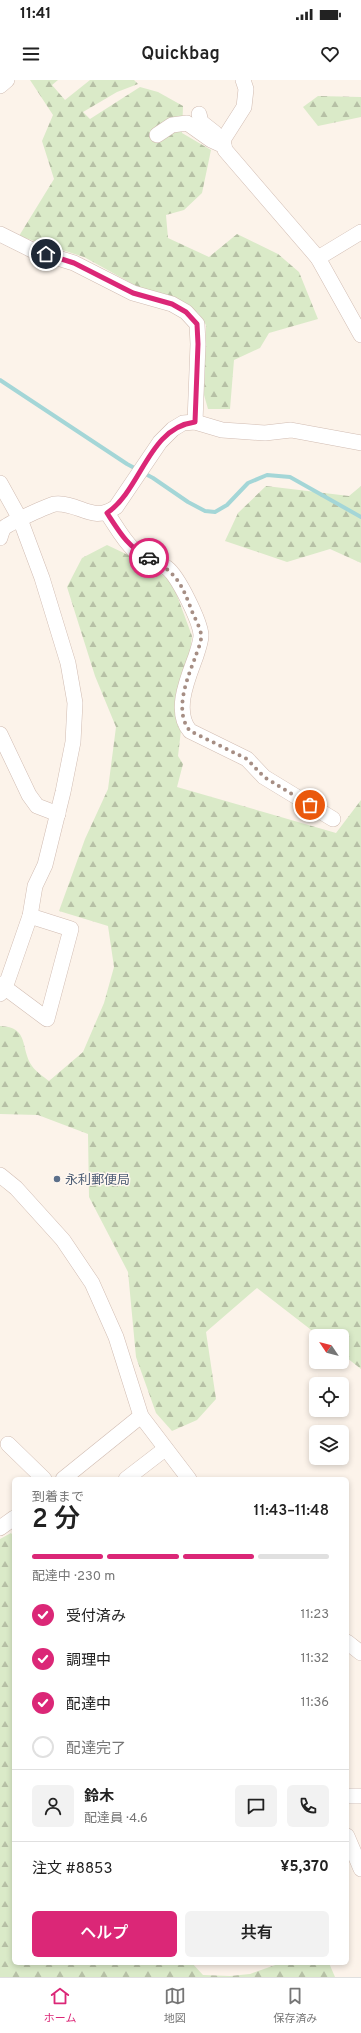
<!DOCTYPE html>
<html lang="ja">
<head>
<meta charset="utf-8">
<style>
  :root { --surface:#fff; --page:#f2f2f2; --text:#222; --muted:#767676; --line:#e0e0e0; --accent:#db2777 }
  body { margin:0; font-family:Overpass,"Noto Sans JP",sans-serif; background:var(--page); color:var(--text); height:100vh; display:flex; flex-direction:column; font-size:15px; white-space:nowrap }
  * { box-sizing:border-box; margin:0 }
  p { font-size:13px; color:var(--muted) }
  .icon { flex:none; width:22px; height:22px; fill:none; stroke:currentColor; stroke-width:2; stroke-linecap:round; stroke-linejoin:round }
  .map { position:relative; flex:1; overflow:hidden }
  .drawer { position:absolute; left:12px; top:1397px; width:337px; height:488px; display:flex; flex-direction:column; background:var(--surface); border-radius:6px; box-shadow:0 2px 6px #0003 }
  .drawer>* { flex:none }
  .needle { width:26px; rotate:305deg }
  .tools { position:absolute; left:309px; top:1249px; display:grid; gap:8px }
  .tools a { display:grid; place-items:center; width:40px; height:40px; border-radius:6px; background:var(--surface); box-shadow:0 2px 6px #0003; font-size:20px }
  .pin { position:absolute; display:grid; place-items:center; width:34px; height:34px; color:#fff; margin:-17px; border:2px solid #fff; border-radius:50%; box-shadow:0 1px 4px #0007 }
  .courier { position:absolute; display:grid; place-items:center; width:40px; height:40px; margin:-20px; border:3px solid #db2777; border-radius:50%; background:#fff; color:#222; box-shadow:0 1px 5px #0007 }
  .head em { font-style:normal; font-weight:600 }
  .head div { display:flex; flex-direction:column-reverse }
  .head { display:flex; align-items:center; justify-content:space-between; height:68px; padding:0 20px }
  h1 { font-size:26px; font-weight:600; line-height:30px }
  .bar { display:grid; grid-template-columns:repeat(4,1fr); gap:6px 4px; align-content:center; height:48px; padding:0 20px }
  .bar i { height:5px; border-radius:3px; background:var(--line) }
  .bar .current { background:var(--accent) }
  .bar p { grid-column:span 4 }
  .line { display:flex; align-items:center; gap:10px; padding:0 20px; border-top:1px solid var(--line) }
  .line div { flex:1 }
  .round { display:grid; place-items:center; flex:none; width:42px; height:42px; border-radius:6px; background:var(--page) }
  ol { padding:0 20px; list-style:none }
  li { display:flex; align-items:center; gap:12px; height:44px }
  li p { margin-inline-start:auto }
  li .icon { padding:4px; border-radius:50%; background:var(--accent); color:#fff; stroke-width:4 }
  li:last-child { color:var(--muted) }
  li i { width:22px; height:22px; border:2px solid var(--line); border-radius:50% }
  .primary-button { display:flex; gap:8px; margin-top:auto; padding:8px 20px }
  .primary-button a { flex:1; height:46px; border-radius:6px; background:var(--accent); color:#fff; font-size:16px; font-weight:600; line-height:46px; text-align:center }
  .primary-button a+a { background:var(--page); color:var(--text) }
  .status { display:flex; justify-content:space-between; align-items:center; height:28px; padding:0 20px; background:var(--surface); direction:ltr }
  .status svg { height:11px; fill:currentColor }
  header { display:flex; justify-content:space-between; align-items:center; height:52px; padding:0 20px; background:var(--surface); font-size:18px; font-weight:600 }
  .tabs { display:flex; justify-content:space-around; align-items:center; height:56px; border-top:1px solid var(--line); background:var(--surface); font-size:11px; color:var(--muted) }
  .tabs a { display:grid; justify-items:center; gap:2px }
  .tabs .current { color:var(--accent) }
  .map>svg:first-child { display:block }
  .forest { fill:url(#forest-firs) }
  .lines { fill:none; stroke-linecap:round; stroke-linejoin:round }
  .stream { stroke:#a4d6d7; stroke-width:4 }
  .minor-casing { stroke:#d1bcb2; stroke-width:16 }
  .minor { stroke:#fff; stroke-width:15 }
  .done { stroke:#a68e84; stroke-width:4; stroke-dasharray:0 7.2 }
  .route { stroke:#db2777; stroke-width:5 }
  .service-dot { fill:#5c6f8a; stroke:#fff7f0; stroke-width:1.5 }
  .labels { text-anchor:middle; stroke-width:3; stroke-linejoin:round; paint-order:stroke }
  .service-label { font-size:13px; fill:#4e5e75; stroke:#fff7f0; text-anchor:start }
</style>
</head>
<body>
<div class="status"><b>11:41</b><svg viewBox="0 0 49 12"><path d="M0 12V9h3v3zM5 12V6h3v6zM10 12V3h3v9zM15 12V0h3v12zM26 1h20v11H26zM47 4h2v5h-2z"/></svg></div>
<header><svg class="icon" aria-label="menu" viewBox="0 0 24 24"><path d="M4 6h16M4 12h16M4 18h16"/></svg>Quickbag<svg class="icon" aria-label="heart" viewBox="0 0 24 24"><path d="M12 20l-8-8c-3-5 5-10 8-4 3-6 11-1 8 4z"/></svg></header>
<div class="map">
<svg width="361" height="1897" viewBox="0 0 361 1897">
  <defs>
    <pattern id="forest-firs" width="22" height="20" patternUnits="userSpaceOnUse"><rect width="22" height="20" fill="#daeac8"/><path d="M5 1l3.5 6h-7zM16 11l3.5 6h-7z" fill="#b6c0a5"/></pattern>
  </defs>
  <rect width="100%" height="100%" fill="#fcf3ea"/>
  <g class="forest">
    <polygon points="30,0 58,0 52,5 65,20 90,0 134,0 138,4 117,12 83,32 90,39 140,7 158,12 183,26 182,53 211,70 202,113 184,130 166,135 168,158 209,177 237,154 278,174 299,192 318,239 269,253 260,268 234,280 230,329 208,329 204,315 206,245 198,233 183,224 140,208 84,177 19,156 54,99 42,61 53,35"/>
    <polygon points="318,16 361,17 361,37 318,46 303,27"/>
    <polygon points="266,406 349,416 361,406 361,483 330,469 287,482 225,461 238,433"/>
    <path d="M107,465l36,17 29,20 20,54 -14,120 5,8 -6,23 159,46 25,-33v569l-19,-15v-18h-23l-62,-48 -51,44 10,67 -19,21 -25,11 -16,-18 -20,-56 -8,-85 -39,-75 -1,-63 -50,-19 -38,-1v-88c30,1 20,23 32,40 4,6 12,11 17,15l34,-29 21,-49 10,-36 -6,-41 -49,-15 26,-72 23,-50 8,-62 -21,-51 -28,-89 15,-29z"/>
    <polygon points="11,1453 14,1457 14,1883 192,1883 203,1895 230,1896 250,1894 281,1883 329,1883 335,1897 0,1897 0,1459"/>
  </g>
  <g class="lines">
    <polyline class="stream" points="0,300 127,384 153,398 188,422 205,431 215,432 227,425 248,403 267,395 290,397 361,437"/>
    <defs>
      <g id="minor">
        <polyline points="243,0 246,9 244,27 223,60 225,70 318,178"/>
        <polyline points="0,6 7,0"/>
        <polyline points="199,34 201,42 215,53"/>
        <polyline points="157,55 172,45 187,43 211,60 224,66"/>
        <polyline points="361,152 318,178 361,255"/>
        <polyline points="0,154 32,170 74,183 133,213 172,224 186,232 197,244 198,264 195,342"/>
        <polyline points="0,403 20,439 42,498 68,583 75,623 73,662 63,712 45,785 35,806 30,836 5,908 0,914"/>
        <path d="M107,433c9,13 16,27 27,37 10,8 23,10 33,18 11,8 33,53 34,67 0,7 -3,14 -5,21 -8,22 -23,55 -6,75l57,28 17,18 69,42"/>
        <path d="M0,458c1,-4 2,-8 5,-11 5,-4 44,-22 50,-23 25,-2 37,20 61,3l44,-65 13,-13 10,-6 12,-1 27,8 43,3 26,-3 70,13"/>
        <polyline points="0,654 29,715 37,726 58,734"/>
        <polyline points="0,904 47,939 71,849 30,836"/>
        <polyline points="0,1095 16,1108 63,1160 92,1203 116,1257 141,1336 189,1399"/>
        <polyline points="8,1364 44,1399"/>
        <polyline points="63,1399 141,1336"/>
        <polyline points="126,1399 165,1369"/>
        <polyline points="0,1448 14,1438"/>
        <polyline points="347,1562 361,1573"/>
        <polyline points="347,1716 361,1716"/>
        <polyline points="347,1756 361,1789"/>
      </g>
    </defs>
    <use href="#minor" class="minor-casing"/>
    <use href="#minor" class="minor"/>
  </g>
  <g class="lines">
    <path class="done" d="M149,478c29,15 33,27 44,56 3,6 7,14 8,20 1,7 -3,15 -5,21 -8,22 -23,56 -6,76l57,28 17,18 46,28"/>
    <path class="route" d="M46,174l28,9 59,30 39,11 14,8 11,12 1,20 -3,78c-47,6 -53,67 -88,91 13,20 21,34 42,45"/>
  </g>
  <circle class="service-dot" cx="57" cy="1099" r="4"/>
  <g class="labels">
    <g class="service-label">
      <text x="65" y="1104">永利郵便局</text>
    </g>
  </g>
</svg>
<div class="tools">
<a><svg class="needle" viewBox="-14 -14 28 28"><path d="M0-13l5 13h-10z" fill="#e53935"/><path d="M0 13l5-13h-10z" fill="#767676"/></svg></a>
<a><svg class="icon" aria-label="locate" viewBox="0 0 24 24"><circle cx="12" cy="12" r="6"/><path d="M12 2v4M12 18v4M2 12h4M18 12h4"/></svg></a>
<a><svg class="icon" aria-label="layers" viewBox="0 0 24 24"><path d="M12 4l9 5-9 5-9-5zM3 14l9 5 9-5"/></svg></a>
</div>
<div class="pin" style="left:310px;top:725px;background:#ea580c"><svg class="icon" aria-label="bag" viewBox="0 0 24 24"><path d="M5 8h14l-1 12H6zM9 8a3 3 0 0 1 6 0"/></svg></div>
<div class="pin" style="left:46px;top:174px;background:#1f2937"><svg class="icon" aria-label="home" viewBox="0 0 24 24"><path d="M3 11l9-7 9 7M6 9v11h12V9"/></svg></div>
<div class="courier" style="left:149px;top:478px"><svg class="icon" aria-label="car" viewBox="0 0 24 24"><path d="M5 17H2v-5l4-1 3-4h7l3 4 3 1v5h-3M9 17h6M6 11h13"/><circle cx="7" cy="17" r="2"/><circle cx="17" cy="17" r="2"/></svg></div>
<section class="drawer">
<div class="head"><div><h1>2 分</h1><p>到着まで</p></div><em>11:43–11:48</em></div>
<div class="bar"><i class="current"></i><i class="current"></i><i class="current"></i><i></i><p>配達中 · 230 m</p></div>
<ol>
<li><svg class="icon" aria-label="check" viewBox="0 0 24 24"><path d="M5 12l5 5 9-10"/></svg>受付済み<p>11:23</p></li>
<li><svg class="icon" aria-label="check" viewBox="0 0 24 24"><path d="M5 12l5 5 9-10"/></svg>調理中<p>11:32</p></li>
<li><svg class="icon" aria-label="check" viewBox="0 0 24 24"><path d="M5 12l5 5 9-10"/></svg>配達中<p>11:36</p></li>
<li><i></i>配達完了</li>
</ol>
<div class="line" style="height:72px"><a class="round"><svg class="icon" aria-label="person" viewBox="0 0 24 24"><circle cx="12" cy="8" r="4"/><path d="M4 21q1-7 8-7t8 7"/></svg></a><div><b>鈴木</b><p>配達員 · 4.6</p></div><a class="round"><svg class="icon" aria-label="chat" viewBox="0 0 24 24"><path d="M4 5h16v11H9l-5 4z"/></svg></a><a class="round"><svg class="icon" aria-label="phone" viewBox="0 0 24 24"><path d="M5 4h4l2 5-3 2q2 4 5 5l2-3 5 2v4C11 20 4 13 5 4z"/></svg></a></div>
<div class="line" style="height:52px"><div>注文 #8853</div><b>¥5,370</b></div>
<div class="primary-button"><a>ヘルプ</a><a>共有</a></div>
</section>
</div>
<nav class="tabs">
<a class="current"><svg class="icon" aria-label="home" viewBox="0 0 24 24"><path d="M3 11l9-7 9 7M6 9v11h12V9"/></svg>ホーム</a>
<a><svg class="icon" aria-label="map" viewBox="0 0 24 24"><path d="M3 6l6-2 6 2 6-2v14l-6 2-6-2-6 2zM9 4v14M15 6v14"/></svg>地図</a>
<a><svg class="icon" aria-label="saved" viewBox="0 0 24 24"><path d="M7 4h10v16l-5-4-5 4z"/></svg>保存済み</a>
</nav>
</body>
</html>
